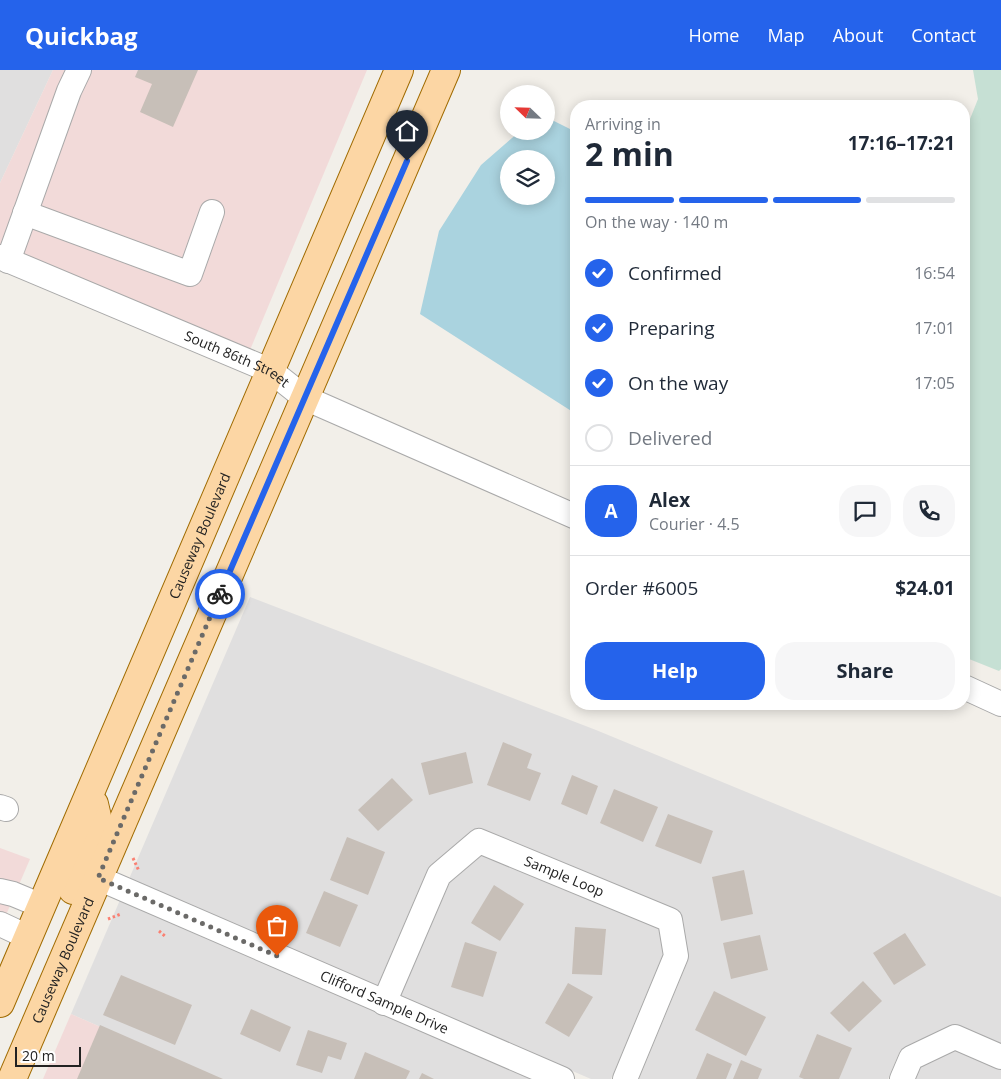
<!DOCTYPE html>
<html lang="en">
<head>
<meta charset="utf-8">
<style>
  :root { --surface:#fff; --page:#f6f6f7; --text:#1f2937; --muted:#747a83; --line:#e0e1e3; --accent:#2563eb }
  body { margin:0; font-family:"Open Sans",sans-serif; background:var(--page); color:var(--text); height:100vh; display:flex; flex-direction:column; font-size:19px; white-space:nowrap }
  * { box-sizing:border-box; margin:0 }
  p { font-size:16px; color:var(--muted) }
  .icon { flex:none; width:28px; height:28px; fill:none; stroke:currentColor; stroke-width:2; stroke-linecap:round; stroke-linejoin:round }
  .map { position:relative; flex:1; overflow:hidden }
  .sheet { position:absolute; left:570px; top:30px; width:400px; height:610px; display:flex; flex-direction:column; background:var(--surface); border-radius:20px; box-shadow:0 2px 12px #0003 }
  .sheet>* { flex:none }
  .needle { width:32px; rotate:293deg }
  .fabs { position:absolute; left:500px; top:15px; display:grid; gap:10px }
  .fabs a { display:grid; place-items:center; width:55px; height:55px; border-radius:50%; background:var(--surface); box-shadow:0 2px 12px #0003; font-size:25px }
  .scale { position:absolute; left:15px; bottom:12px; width:66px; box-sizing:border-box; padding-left:5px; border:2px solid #222; border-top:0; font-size:14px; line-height:18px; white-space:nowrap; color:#222; -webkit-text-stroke:4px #fff; paint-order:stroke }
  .pin { position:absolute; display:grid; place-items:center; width:42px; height:42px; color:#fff; margin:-51px -21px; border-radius:50% 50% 50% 0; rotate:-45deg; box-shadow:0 0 5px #0007 }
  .pin .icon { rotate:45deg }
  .courier { position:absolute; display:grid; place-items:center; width:50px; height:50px; margin:-25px; border:4px solid #2563eb; border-radius:50%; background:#fff; color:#222; box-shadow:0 1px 6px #0007 }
  .head em { font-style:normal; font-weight:700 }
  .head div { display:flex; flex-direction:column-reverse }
  .head { display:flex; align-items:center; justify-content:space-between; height:85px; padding:0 15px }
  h1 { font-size:32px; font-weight:700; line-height:38px }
  .bar { display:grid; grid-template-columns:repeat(4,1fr); gap:8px 5px; align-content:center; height:60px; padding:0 15px }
  .bar i { height:6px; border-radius:4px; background:var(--line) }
  .bar .active { background:var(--accent) }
  .bar p { grid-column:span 4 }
  .line { display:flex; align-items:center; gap:12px; padding:0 15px; border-top:1px solid var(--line) }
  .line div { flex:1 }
  .round { display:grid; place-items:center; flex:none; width:52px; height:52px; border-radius:20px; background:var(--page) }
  ol { padding:0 15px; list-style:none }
  li { display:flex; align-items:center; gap:15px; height:55px }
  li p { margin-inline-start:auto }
  li .icon { padding:5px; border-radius:50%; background:var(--accent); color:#fff; stroke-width:4 }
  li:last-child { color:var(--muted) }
  li i { width:28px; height:28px; border:2px solid var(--line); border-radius:50% }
  .primary-button { display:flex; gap:10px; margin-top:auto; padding:10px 15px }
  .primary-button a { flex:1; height:58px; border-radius:20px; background:var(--accent); color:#fff; font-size:20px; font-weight:700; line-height:58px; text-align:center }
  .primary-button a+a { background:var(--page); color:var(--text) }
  header { display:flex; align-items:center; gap:30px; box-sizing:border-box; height:70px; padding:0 25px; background:var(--accent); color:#fff }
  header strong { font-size:24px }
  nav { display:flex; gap:28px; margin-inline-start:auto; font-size:18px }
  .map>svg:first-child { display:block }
  .residential { fill:#e0dfdf }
  .commercial { fill:#f2dad9 }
  .wetland { fill:#c6e0d4 }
  .water { fill:#aad3df; fill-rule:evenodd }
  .building { fill:#c7bfb8 }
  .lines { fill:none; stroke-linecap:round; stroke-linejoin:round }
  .minor-casing { stroke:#a9a9a9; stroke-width:26 }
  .major-casing { stroke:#a06b00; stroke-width:30 }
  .path { stroke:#fa8072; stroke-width:3; stroke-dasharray:2.5 2.5; stroke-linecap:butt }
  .minor { stroke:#fff; stroke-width:24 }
  .major { stroke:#fcd6a4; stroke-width:28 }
  .done { stroke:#6b6a68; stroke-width:5; stroke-dasharray:0 9 }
  .route { stroke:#2563eb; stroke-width:6 }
  .labels { text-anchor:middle; stroke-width:5; stroke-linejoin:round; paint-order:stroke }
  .street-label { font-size:14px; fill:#222; stroke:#fff }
</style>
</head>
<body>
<header>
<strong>Quickbag</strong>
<nav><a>Home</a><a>Map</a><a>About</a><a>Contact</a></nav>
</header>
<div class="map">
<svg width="1001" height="1009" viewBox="0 0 1001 1009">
  <rect width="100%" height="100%" fill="#f2efe9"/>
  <g class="residential">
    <polygon points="0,0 53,0 0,113"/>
    <polygon points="250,527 596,660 1001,827 1001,974 949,957 905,977 899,983 888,1009 639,1009 688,891 683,850 674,840 483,761 469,763 427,800 377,917 129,809"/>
    <polygon points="482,785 659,858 663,884 611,1009 591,1009 400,927 450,812"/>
    <polygon points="120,830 534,1009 219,1009 71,944"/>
    <polygon points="957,980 1001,999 1001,1009 916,1009 921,996"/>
  </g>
  <g class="commercial">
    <polygon points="53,0 367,0 250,280 0,175 0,113"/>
    <polygon points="0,778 30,789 0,859"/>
    <polygon points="71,944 219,1009 43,1009"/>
  </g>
  <polygon class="wetland" points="973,0 1001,0 1001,599 999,601 964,587 964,433 966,425 964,425 964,64 978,29"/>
  <path class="water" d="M546,47l30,15v282l-156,-100 19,-83 42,-66 39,-34h26zM509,89h37v37h-37z"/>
  <g class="building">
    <polygon points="138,0 198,0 173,57 140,42 152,14 135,7"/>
    <polygon points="503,672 532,684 527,698 541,703 530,731 487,715"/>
    <polygon points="466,682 473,713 429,725 421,693"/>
    <polygon points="572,705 598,716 587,745 561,734"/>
    <polygon points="392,708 413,730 378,761 358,740"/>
    <polygon points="614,719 658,737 643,772 600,753"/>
    <polygon points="668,744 713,761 701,794 655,776"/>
    <polygon points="347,767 385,782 368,825 330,810"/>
    <polygon points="744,800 753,844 721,851 712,807"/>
    <polygon points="494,815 524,834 500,871 471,853"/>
    <polygon points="324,821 358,835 340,877 306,863"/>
    <polygon points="575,857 606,859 602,905 572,904"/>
    <polygon points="905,863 926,895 894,915 873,883"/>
    <polygon points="760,865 768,900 731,909 723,873"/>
    <polygon points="465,872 497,882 483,927 451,917"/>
    <polygon points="121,905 192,935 175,975 103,945"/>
    <polygon points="863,911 882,931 849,962 830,943"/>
    <polygon points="568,913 593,927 569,967 545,953"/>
    <polygon points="714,921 766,947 746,986 695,960"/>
    <polygon points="251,939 291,957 280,982 240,964"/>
    <polygon points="100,955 116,962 223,1009 77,1009"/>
    <polygon points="308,960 347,973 341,990 328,986 322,1003 296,995"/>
    <polygon points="817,964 852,978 839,1009 804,1009 799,1007"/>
    <polygon points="365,982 410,1001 406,1009 354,1009"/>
    <polygon points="707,983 732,994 726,1009 696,1009"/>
    <polygon points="741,990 762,999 758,1009 733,1009"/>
    <polygon points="422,1003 434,1009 419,1009"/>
  </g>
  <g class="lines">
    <defs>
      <g id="minor">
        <polyline points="25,143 190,204 212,142"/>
        <path id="s1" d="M0,187l271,114 34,27 271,119"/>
        <polyline points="8,191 69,21 79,0"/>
        <polyline points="964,617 1001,634"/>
        <polyline points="0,737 6,739"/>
        <path id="s2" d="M98,808l464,201"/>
        <polyline points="0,821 13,824 42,836"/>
        <polyline points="0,854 28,867"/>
        <path id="s3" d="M384,933l55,-128 40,-34 191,79 6,36 -51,123"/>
        <polyline points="902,1009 911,988 955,967 1001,987"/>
      </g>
      <g id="major">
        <polyline points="73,820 85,792 97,747 94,734"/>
        <path id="s4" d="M0,933l399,-933"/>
        <path id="s5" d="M12,1009l434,-1009"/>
      </g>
    </defs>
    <use href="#minor" class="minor-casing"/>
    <use href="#major" class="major-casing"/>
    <g class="path">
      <polyline points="133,788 139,801"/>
      <polyline points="108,849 121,844"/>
      <polyline points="159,861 166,867"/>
    </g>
    <use href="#minor" class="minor"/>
    <use href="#major" class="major"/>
  </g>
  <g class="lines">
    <polyline class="done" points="220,524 98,808 277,886"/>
    <polyline class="route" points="220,524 407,91"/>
  </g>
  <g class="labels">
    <g class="street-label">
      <text dy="5" stroke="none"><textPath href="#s1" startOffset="258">South 86th Street</textPath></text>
      <text dy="5" stroke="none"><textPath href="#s4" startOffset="508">Causeway Boulevard</textPath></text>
      <text dy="5" stroke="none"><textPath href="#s3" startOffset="284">Sample Loop</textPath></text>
      <text dy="5" stroke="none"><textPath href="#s5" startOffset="129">Causeway Boulevard</textPath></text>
      <text dy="5" stroke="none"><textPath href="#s2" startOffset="312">Clifford Sample Drive</textPath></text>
    </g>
  </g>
</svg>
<div class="fabs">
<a><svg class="needle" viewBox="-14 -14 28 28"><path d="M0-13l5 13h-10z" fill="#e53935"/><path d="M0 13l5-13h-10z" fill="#747a83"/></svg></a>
<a><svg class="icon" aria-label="layers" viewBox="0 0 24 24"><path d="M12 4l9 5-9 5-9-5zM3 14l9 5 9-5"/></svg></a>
</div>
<div class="scale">20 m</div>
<div class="pin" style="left:277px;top:886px;background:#ea580c"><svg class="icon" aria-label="bag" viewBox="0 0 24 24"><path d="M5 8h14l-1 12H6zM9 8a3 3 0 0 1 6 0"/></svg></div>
<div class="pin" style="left:407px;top:91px;background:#1f2937"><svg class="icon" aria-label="home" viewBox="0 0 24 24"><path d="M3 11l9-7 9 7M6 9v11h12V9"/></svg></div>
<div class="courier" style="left:220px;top:524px"><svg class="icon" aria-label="bike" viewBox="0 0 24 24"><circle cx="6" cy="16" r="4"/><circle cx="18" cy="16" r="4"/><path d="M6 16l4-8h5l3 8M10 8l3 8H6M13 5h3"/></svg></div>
<section class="sheet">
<div class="head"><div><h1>2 min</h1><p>Arriving in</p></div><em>17:16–17:21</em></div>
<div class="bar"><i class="active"></i><i class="active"></i><i class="active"></i><i></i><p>On the way · 140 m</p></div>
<ol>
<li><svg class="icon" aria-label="check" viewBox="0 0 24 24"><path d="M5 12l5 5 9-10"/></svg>Confirmed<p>16:54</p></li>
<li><svg class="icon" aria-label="check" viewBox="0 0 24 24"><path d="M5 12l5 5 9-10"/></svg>Preparing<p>17:01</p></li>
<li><svg class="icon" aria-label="check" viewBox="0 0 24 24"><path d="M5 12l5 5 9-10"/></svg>On the way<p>17:05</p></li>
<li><i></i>Delivered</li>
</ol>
<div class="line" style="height:90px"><b class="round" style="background:var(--accent);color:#fff">A</b><div><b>Alex</b><p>Courier · 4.5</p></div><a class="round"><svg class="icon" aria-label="chat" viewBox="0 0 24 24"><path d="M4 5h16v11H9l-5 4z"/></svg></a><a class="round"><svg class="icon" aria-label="phone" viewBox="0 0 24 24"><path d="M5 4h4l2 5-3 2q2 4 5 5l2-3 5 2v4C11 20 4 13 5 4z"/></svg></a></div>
<div class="line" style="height:65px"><div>Order #6005</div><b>$24.01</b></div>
<div class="primary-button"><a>Help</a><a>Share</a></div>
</section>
</div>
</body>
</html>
